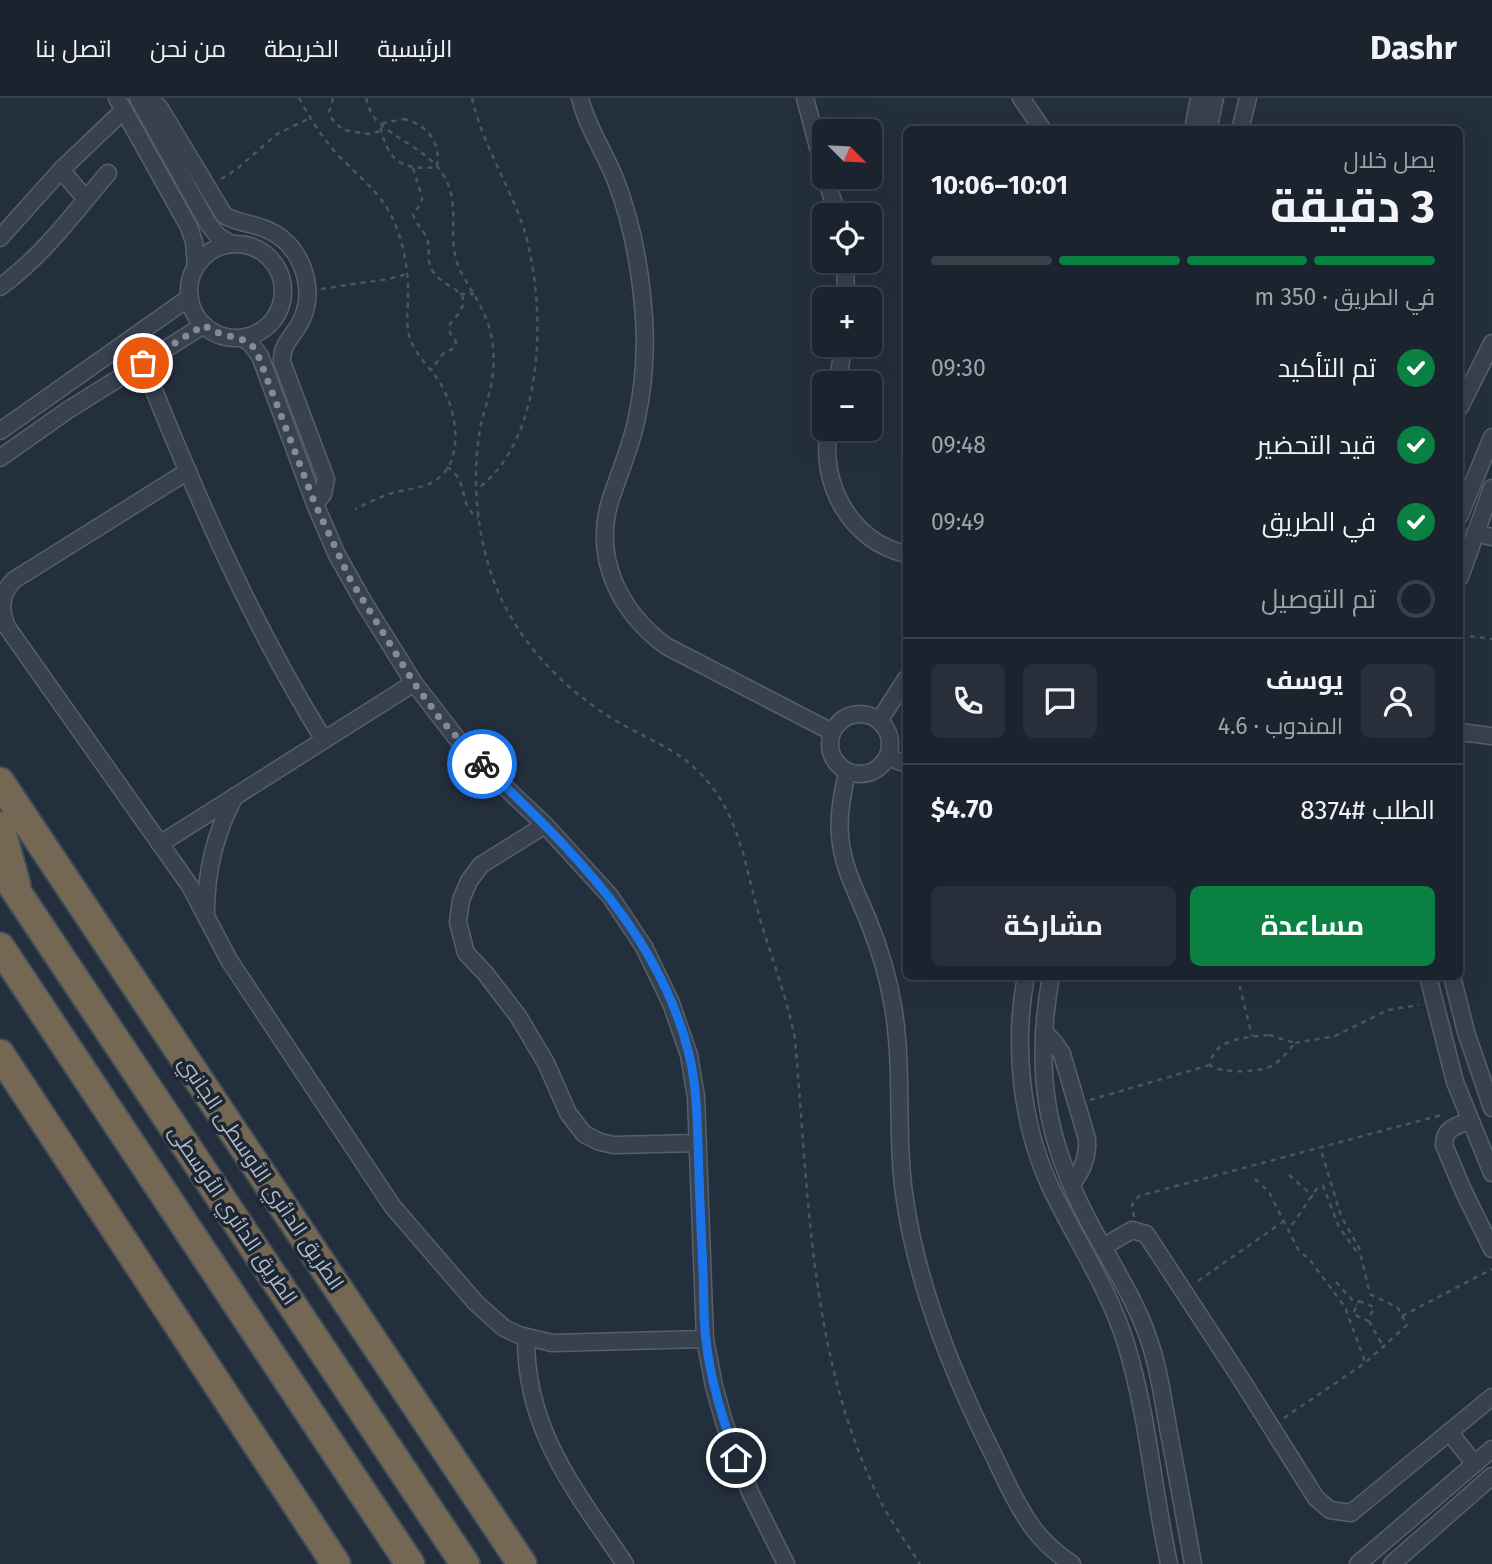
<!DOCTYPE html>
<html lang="ar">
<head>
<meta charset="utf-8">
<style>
  :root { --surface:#1b232e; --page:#282f3a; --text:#f1f3f6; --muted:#a0a4aa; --line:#39404a; --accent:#0b8043 }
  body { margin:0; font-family:"Fira Sans",Cairo,sans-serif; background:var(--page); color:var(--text); direction:rtl; height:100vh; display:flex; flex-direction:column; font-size:26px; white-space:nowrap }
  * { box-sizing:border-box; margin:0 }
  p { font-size:23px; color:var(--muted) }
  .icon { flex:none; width:38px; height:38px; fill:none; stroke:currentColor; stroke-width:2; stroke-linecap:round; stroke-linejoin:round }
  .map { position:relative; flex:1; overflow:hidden; direction:ltr }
  .sheet { position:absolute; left:903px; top:28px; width:560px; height:854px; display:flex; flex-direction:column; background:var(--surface); border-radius:10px; box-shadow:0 7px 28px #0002,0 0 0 2px var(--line); direction:rtl }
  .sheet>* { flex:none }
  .needle { width:46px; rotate:114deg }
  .controls { position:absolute; left:812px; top:21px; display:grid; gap:14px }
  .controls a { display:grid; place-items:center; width:70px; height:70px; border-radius:10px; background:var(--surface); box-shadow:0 7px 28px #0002,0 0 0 2px var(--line); font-size:35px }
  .pin { position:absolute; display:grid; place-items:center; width:60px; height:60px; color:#fff; margin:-30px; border:4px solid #fff; border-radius:50%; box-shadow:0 2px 7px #0007 }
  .courier { position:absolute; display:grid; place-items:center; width:70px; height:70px; margin:-35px; border:5px solid #1a73e8; border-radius:50%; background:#fff; color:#222; box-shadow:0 2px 9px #0007 }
  .head em { font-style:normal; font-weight:700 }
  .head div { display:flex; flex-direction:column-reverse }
  .head { display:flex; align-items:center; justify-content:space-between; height:119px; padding:0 28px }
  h1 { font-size:46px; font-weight:700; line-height:52px }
  .bar { display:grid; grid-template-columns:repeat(4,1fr); gap:10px 7px; align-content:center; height:84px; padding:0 28px }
  .bar i { height:9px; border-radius:5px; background:var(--line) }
  .bar .on { background:var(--accent) }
  .bar p { grid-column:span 4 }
  .line { display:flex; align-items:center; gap:18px; padding:0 28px; border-top:2px solid var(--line) }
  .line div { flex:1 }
  .round { display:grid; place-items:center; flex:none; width:74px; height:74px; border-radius:10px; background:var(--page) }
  ol { padding:0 28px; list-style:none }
  li { display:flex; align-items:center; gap:21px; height:77px }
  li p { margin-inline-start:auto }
  li .icon { padding:7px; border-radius:50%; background:var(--accent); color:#fff; stroke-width:4 }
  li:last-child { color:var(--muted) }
  li i { width:38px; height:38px; border:4px solid var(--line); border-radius:50% }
  .primary-button { display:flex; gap:14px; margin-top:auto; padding:14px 28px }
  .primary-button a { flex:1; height:80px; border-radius:10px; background:var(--accent); color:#fff; font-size:28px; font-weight:700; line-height:80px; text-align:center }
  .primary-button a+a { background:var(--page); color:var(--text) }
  header { display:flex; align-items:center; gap:42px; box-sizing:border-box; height:98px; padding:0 35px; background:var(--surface); border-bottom:2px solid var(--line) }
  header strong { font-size:33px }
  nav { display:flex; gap:38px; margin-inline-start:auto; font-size:24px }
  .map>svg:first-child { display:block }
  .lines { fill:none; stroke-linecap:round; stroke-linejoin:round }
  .street-casing { stroke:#565f6c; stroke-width:19 }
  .highway-casing { stroke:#434c59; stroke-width:32 }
  .path { stroke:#44595c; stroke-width:2.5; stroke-dasharray:5 5; stroke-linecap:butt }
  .street { stroke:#38414e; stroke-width:16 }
  .highway { stroke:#746855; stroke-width:28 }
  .done { stroke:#828b98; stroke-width:7; stroke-dasharray:0 12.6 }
  .route { stroke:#1a73e8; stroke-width:9 }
  .labels { text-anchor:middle; stroke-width:7; stroke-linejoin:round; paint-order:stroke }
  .street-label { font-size:21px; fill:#b4bcc9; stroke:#1d2633 }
</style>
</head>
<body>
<header>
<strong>Dashr</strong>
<nav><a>الرئيسية</a><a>الخريطة</a><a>من نحن</a><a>اتصل بنا</a></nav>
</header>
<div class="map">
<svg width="1492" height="1466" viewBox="0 0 1492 1466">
  <rect width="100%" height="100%" fill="#242f3e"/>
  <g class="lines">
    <defs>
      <g id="street">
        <polyline points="117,0 189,129 194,144 196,168"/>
        <polyline points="138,0 207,124 217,137 231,146"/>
        <path d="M580,0c7,29 25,55 36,83 14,37 22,75 26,114 5,41 3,86 -6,127 -6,26 -16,50 -25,76 -19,59 8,113 55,148l166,86"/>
        <polyline points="805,0 824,72"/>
        <polyline points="1021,0 1043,32"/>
        <path d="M140,3h10l9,6 65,108c14,9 31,8 46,16 31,15 46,56 32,88 -7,16 -21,24 -20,43l44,117 -3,15 -8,10"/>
        <polyline points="1193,32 1199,0"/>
        <polyline points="1208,32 1215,0"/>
        <polyline points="1240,32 1248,0"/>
        <polyline points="826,79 837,117"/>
        <polyline points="86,101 61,72 124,12"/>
        <polyline points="0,140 61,72"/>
        <circle cx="236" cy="193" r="47"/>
        <polyline points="845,163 846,201"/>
        <path d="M0,189c43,-31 74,-74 108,-114"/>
        <polyline points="242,240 250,245 260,258 315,406 337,457 363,503 414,585 465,651 545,727 610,798 644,849 671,905 689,957 696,999 705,1241 714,1288 724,1324 750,1394 786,1466"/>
        <path d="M143,265c52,130 107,258 181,377"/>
        <polyline points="838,285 843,247"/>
        <polyline points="1460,309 1492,245"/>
        <path d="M829,331c-10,54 21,112 77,125"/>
        <polyline points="0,333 190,199"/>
        <polyline points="0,360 68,312 204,227"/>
        <path d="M188,373l-174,109c-14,14 -14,30 -7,47l183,259 39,74 164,247 83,96 28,25 15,7 33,8 153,-4"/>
        <polyline points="1460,417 1492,339"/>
        <polyline points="1475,435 1492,439"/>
        <polyline points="1460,479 1492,390"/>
        <circle cx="860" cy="646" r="30"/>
        <polyline points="879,623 906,581"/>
        <polyline points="1460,634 1492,638"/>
        <polyline points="888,659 906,666"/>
        <path d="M847,674c-4,20 -9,42 -7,63 2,31 16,56 28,85 11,27 20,56 25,86 11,64 2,130 12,194 13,89 48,175 88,254 12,25 24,52 40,74 11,15 24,26 39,36"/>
        <polyline points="545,727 481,767 469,783 461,802 458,824 466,855 485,875 518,918 546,965 568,1015 584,1036 600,1044 614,1047 698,1045"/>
        <polyline points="160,746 414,585"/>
        <path d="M206,814c0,-42 9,-79 29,-116"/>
        <path d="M1026,878c-13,69 -5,147 24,210 25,53 59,102 76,158 22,71 27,147 43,220"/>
        <path d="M1051,878c-17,93 -6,163 38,246 21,40 46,76 60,118 10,29 14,59 19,88 9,46 17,91 25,136"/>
        <polyline points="1428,878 1455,984 1492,1075"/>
        <polyline points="1452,878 1466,934 1492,1010"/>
        <path d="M1044,934l10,10 8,12 25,85c1,18 -4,32 -16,46"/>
        <path d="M1469,1023c-13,5 -25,7 -25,24l19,45 29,59"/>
        <polyline points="1103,1149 1132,1132 1146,1136 1239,1278 1316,1400 1330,1412 1351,1415 1492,1299"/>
        <path d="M526,1239c-1,93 49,153 99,227"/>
        <polyline points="1449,1334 1475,1366"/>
        <polyline points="1358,1466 1492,1351"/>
        <polyline points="1392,1466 1492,1378"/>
      </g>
      <g id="highway">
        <polyline points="0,684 522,1466"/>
        <polyline points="0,728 16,787"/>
        <polyline points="0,769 465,1466"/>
        <polyline points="0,849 410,1466"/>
        <polyline points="0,956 336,1466"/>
      </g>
    </defs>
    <use href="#street" class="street-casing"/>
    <use href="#highway" class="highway-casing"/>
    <g class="path">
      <path d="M299,0c11,20 23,40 39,57 19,20 40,35 53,60 12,24 18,55 17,82 0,13 -2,25 1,38 5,19 21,32 31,48 15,24 24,68 3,91 -15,16 -36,14 -54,20 -12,4 -23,10 -34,15"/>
      <polyline points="333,0 329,14 332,21 343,32 368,36 381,33"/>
      <path d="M366,0l5,15 5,7c18,18 49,30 64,50 22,30 8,58 16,89 4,15 13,26 20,39 13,21 20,47 17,72 -1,20 -9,39 -13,59 -8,49 -4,102 13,150 23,63 73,114 132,147 25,14 52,24 73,45 43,43 46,93 62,148 12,40 27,79 35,120 14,157 14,324 88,467 11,20 25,39 37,58"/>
      <path d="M472,0c10,45 36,85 51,128 24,75 24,213 -46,263"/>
      <path d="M403,21c24,5 38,23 34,48 -37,4 -50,-7 -57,-43z"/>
      <path d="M413,70l9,30 -1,6 -8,10c2,10 10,15 14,24 4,11 -1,22 5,32 15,24 51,18 18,54v9l6,9 -2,6 -11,6 -12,16"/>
      <polyline points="221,81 237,71 277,36 310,20"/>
      <polyline points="321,191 388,181 407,176"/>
      <polyline points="460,196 474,196"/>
      <path d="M447,369c23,14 10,37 31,51"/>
      <polyline points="1460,537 1492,541"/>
      <polyline points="1237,878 1252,938"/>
      <path d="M1269,937l26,8c-6,7 -13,16 -20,21 -12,9 -55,10 -65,1 3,-27 38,-28 59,-30z"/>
      <polyline points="1295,945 1335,938 1388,912 1419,907"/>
      <polyline points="1090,1002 1210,967"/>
      <polyline points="1289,1077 1313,1098"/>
      <polyline points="1255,1081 1269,1094 1299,1153 1309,1161 1345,1209 1365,1264"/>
      <polyline points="1134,1119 1132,1107 1139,1098 1445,1016"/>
      <polyline points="1292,1127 1318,1089 1323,1088 1339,1129 1359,1157"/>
      <polyline points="1198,1183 1284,1123"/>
      <polyline points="1336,1184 1357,1207"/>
      <polygon points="1359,1203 1374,1209 1368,1223 1353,1216"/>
      <polyline points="1402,1218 1492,1171"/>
      <polyline points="1369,1223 1384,1250"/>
      <polyline points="1284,1320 1365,1265 1407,1227 1398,1210 1370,1196 1359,1150 1341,1118 1320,1049"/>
    </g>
    <use href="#street" class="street"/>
    <use href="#highway" class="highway"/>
  </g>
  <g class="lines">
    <path class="done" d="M143,265l61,-38c19,15 37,7 52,25l59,154 35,75 64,104 27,37 41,44"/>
    <path class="route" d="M482,666c87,83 177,169 207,290 7,29 8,59 9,89 1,43 3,85 5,128 1,22 0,46 3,69 4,40 17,79 30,118"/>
  </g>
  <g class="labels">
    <g class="street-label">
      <text transform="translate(261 1075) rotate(56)" y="7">الطريق الدائري الأوسطى الجانبي</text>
      <text transform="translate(233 1117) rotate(56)" y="7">الطريق الدائري الأوسطى</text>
    </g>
  </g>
</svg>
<div class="controls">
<a><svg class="needle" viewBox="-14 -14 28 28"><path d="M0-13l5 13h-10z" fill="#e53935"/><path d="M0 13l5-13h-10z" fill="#a0a4aa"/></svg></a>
<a><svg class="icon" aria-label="locate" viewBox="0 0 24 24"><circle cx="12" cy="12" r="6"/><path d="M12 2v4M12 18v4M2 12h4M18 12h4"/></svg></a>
<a>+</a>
<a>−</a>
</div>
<div class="pin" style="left:143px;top:265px;background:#ea580c"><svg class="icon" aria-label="bag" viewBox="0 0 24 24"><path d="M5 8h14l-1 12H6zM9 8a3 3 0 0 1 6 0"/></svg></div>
<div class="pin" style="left:736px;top:1360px;background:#1f2937"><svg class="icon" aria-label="home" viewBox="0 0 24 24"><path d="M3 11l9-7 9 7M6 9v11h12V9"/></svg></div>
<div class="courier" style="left:482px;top:666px"><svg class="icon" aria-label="bike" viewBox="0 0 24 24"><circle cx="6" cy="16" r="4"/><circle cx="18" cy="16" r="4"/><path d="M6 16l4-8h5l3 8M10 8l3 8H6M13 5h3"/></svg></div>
<section class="sheet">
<div class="head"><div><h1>3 دقيقة</h1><p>يصل خلال</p></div><em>10:01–10:06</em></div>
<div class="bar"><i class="on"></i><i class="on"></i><i class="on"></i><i></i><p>في الطريق · 350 m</p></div>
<ol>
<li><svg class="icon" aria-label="check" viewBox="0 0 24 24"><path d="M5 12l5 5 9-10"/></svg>تم التأكيد<p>09:30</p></li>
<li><svg class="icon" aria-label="check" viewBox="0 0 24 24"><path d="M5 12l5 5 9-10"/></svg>قيد التحضير<p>09:48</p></li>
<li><svg class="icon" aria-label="check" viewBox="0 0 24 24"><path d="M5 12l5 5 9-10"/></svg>في الطريق<p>09:49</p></li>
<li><i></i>تم التوصيل</li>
</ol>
<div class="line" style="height:126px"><a class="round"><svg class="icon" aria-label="person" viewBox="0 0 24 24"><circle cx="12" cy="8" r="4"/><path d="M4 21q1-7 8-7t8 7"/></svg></a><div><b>يوسف</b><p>المندوب · 4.6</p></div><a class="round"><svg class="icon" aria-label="chat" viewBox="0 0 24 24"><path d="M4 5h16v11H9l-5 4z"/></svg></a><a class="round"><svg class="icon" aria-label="phone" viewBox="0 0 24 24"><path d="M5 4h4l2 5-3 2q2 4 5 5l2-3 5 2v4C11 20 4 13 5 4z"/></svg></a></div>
<div class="line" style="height:91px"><div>الطلب #8374</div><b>$4.70</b></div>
<div class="primary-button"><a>مساعدة</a><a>مشاركة</a></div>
</section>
</div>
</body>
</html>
